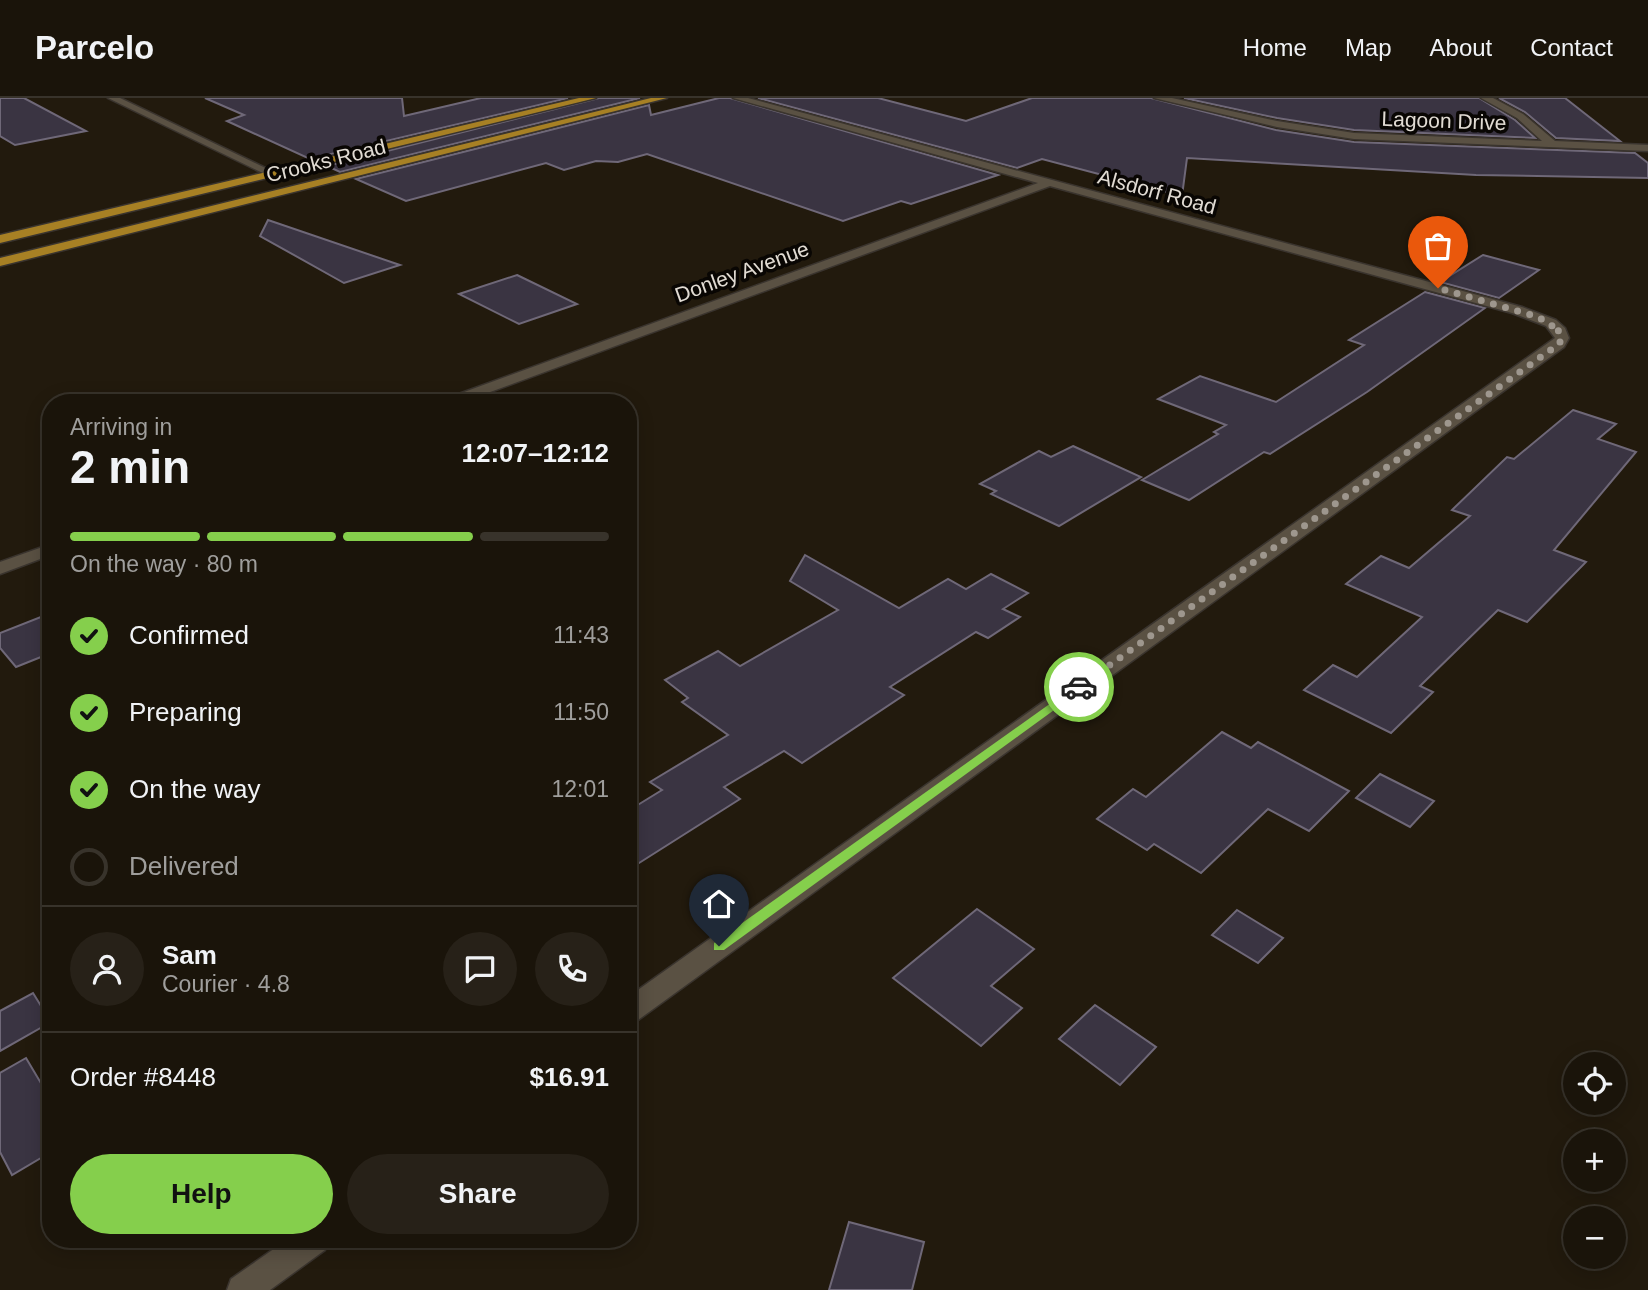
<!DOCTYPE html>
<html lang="en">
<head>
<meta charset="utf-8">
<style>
  :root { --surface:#1a140a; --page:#272118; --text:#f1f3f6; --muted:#9f9e9c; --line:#38332b; --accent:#85cf4c }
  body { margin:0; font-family:Helvetica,sans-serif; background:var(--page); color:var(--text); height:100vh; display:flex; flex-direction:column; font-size:26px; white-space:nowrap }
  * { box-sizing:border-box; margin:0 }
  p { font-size:23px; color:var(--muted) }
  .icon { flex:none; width:38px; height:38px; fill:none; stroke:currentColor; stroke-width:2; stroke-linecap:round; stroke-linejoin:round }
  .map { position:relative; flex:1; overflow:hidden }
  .side { position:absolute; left:42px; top:296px; width:595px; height:854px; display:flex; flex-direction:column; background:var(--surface); border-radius:28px; box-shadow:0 4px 18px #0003,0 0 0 2px var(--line) }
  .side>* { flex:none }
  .tools { position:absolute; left:1563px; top:954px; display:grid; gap:14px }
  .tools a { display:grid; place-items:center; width:63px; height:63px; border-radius:50%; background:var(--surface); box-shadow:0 4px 18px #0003,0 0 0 2px var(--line); font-size:35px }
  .pin { position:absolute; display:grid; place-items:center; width:60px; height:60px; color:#fff; margin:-72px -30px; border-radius:50% 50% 50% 0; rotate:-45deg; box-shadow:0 0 7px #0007 }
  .pin .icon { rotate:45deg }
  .courier { position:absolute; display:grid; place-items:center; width:70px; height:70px; margin:-35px; border:5px solid #85cf4c; border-radius:50%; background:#fff; color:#222; box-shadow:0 2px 9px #0007 }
  .summary em { font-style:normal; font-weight:700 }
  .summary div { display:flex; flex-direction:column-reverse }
  .summary { display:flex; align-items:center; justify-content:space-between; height:119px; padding:0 28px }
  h1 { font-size:46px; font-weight:700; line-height:52px }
  .bar { display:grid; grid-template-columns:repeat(4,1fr); gap:10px 7px; align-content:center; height:84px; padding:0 28px }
  .bar i { height:9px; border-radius:5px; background:var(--line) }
  .bar .current { background:var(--accent) }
  .bar p { grid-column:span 4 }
  .line { display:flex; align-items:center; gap:18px; padding:0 28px; border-top:2px solid var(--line) }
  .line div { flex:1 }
  .round { display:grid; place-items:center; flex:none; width:74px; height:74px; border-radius:37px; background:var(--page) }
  ol { padding:0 28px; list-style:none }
  li { display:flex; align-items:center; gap:21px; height:77px }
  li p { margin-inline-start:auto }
  li .icon { padding:7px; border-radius:50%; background:var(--accent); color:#111; stroke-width:4 }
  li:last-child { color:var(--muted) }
  li i { width:38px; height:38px; border:4px solid var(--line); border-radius:50% }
  .primary-button { display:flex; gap:14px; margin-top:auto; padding:14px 28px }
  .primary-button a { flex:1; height:80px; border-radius:42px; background:var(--accent); color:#111; font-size:28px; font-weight:700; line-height:80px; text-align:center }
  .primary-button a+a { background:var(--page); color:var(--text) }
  header { display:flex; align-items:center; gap:42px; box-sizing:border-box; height:98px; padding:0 35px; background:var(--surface); border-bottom:2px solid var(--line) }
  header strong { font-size:33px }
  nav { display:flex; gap:38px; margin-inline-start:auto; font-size:24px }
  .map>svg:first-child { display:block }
  .building { fill:#3a3442; stroke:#6f6878; stroke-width:2 }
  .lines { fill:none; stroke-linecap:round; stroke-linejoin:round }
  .minor-casing { stroke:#3a342e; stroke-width:3 }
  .major-casing { stroke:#3a342e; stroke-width:3 }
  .minor { fill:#5a5143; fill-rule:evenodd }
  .major { fill:#a78024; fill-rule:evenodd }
  .route { fill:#85cf4c }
  .done { stroke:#9e978e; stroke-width:7; stroke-dasharray:0 12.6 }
  .labels { text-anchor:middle; stroke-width:7; stroke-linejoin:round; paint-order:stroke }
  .far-street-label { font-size:21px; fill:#e1dbd3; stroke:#090603 }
</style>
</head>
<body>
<header>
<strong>Parcelo</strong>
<nav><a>Home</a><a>Map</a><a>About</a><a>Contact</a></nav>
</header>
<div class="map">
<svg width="1648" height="1192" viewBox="0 0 1648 1192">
  <rect width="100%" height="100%" fill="#221a0d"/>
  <g class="building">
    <polygon points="0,0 24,0 86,33 15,47 0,38"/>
    <polygon points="205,0 402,0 404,18 481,0 568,0 310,61 227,23 244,17"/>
    <polygon points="599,0 640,0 340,74 327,68"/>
    <polygon points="719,0 730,0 998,77 911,106 901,103 843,123 647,56 618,64 596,63 564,72 546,65 406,103 356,81 649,7 651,17"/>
    <polygon points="758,0 878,0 966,23 1032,0 1151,0 1276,32 1354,44 1635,55 1648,65 1648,80 1476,77 1187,60 1182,98 1042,61 1017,70"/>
    <polygon points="1184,0 1479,0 1515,22 1535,40 1354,32 1277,20"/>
    <polygon points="1499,0 1565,0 1620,43 1556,40 1525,14"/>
    <polygon points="268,122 400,167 344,185 260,138"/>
    <polygon points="1483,157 1539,172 1499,200 1440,184"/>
    <polygon points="517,177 577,206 519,226 459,196"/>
    <polygon points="1425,194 1485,210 1367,294 1270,356 1264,354 1189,402 1142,382 1218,336 1214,334 1226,327 1158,301 1200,278 1276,304 1364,247 1349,242"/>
    <polygon points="1573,312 1616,326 1598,341 1636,354 1554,452 1586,464 1527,524 1498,512 1420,588 1433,594 1391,635 1304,592 1333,567 1357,579 1422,519 1346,486 1381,458 1409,470 1470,418 1452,412 1507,359 1514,361"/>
    <polygon points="1073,348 1141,379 1059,428 991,396 996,393 980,386 1039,353 1051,359"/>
    <polygon points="805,457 899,510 948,481 966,491 991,476 1028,495 1003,511 1020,519 988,540 976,534 890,589 904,597 802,665 784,653 724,689 740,701 628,772 628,713 662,692 650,684 728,637 682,604 688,600 665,582 718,553 740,568 838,512 790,483"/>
    <polygon points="51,515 51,555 16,569 0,550 0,535"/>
    <polygon points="1222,634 1251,650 1258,644 1349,693 1309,733 1268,711 1201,775 1154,746 1147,752 1097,721 1133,691 1146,699"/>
    <polygon points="1380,676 1434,703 1410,729 1356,700"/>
    <polygon points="977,811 1034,851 991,888 1022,910 981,948 893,880"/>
    <polygon points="1237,812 1283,840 1258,865 1212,837"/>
    <polygon points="33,895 51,924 0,953 0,913"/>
    <polygon points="1095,907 1156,949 1120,987 1059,941"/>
    <polygon points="26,960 51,1002 51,1054 12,1077 0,1054 0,975"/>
    <polygon points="849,1124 924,1144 912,1192 829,1192"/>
  </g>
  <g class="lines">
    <defs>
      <g id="minor">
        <polygon points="108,0 120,0 278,76 269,78"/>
        <polygon points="733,0 748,0 1522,209 1556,222 1565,230 1569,240 1564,249 638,922 628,925 628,899 1555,240 1546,228 1512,215 1050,88 463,304 443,304 445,301 1038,85"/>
        <polygon points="1154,0 1172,0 1277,23 1354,35 1542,43 1517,20 1481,0 1493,0 1523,16 1555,43 1648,47 1648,53 1354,41 1277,29"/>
        <polygon points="51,446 51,457 0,476 0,464"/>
        <polygon points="288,1141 330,1141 325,1152 270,1192 227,1192 231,1181"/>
      </g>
      <g id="major">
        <polygon points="579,0 596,0 0,145 0,137"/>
        <polygon points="651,0 667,0 0,168 0,160"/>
      </g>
    </defs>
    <use href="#minor" class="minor-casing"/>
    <use href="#major" class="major-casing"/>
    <use href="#minor" class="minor"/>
    <use href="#major" class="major"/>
  </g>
  <polygon class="route" points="1079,585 1084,589 1083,591 724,852 714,852 714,845"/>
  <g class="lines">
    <polyline class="done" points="1079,589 1559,246 1562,240 1558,232 1560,233 1538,219 1438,190"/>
  </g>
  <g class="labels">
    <g class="far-street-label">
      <text transform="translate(1444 23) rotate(2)" y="7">Lagoon Drive</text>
      <text transform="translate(326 63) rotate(-14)" y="7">Crooks Road</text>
      <text transform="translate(1157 94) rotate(15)" y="7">Alsdorf Road</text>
      <text transform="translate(742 174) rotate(-20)" y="7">Donley Avenue</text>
    </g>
  </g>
</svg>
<div class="tools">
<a><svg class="icon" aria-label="locate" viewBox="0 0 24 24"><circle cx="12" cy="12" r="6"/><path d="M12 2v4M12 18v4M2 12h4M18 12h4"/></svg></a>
<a>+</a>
<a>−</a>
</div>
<div class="pin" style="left:1438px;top:190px;background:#ea580c"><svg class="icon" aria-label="bag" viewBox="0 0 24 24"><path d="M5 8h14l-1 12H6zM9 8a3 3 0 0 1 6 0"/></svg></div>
<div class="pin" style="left:719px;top:848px;background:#1f2937"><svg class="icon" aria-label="home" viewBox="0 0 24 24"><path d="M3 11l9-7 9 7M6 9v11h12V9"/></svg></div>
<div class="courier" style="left:1079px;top:589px"><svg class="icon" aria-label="car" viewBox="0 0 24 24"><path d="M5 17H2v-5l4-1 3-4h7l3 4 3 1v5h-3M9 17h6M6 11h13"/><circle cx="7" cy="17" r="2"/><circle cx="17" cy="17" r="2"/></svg></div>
<section class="side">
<div class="summary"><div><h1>2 min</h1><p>Arriving in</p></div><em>12:07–12:12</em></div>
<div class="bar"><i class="current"></i><i class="current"></i><i class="current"></i><i></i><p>On the way · 80 m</p></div>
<ol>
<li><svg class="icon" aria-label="check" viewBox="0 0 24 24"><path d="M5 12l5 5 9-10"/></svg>Confirmed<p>11:43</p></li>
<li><svg class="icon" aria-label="check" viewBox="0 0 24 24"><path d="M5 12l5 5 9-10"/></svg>Preparing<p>11:50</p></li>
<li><svg class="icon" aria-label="check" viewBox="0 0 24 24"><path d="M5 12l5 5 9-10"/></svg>On the way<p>12:01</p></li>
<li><i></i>Delivered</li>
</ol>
<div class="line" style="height:126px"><a class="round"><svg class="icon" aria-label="person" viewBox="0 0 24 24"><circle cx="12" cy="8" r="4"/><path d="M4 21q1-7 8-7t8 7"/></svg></a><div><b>Sam</b><p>Courier · 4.8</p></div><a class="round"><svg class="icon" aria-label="chat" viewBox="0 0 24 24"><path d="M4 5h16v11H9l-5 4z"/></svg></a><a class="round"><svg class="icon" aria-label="phone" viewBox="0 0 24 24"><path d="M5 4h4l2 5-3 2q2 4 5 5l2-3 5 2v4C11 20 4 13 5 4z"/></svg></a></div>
<div class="line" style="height:91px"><div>Order #8448</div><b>$16.91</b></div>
<div class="primary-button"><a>Help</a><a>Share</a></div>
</section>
</div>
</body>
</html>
